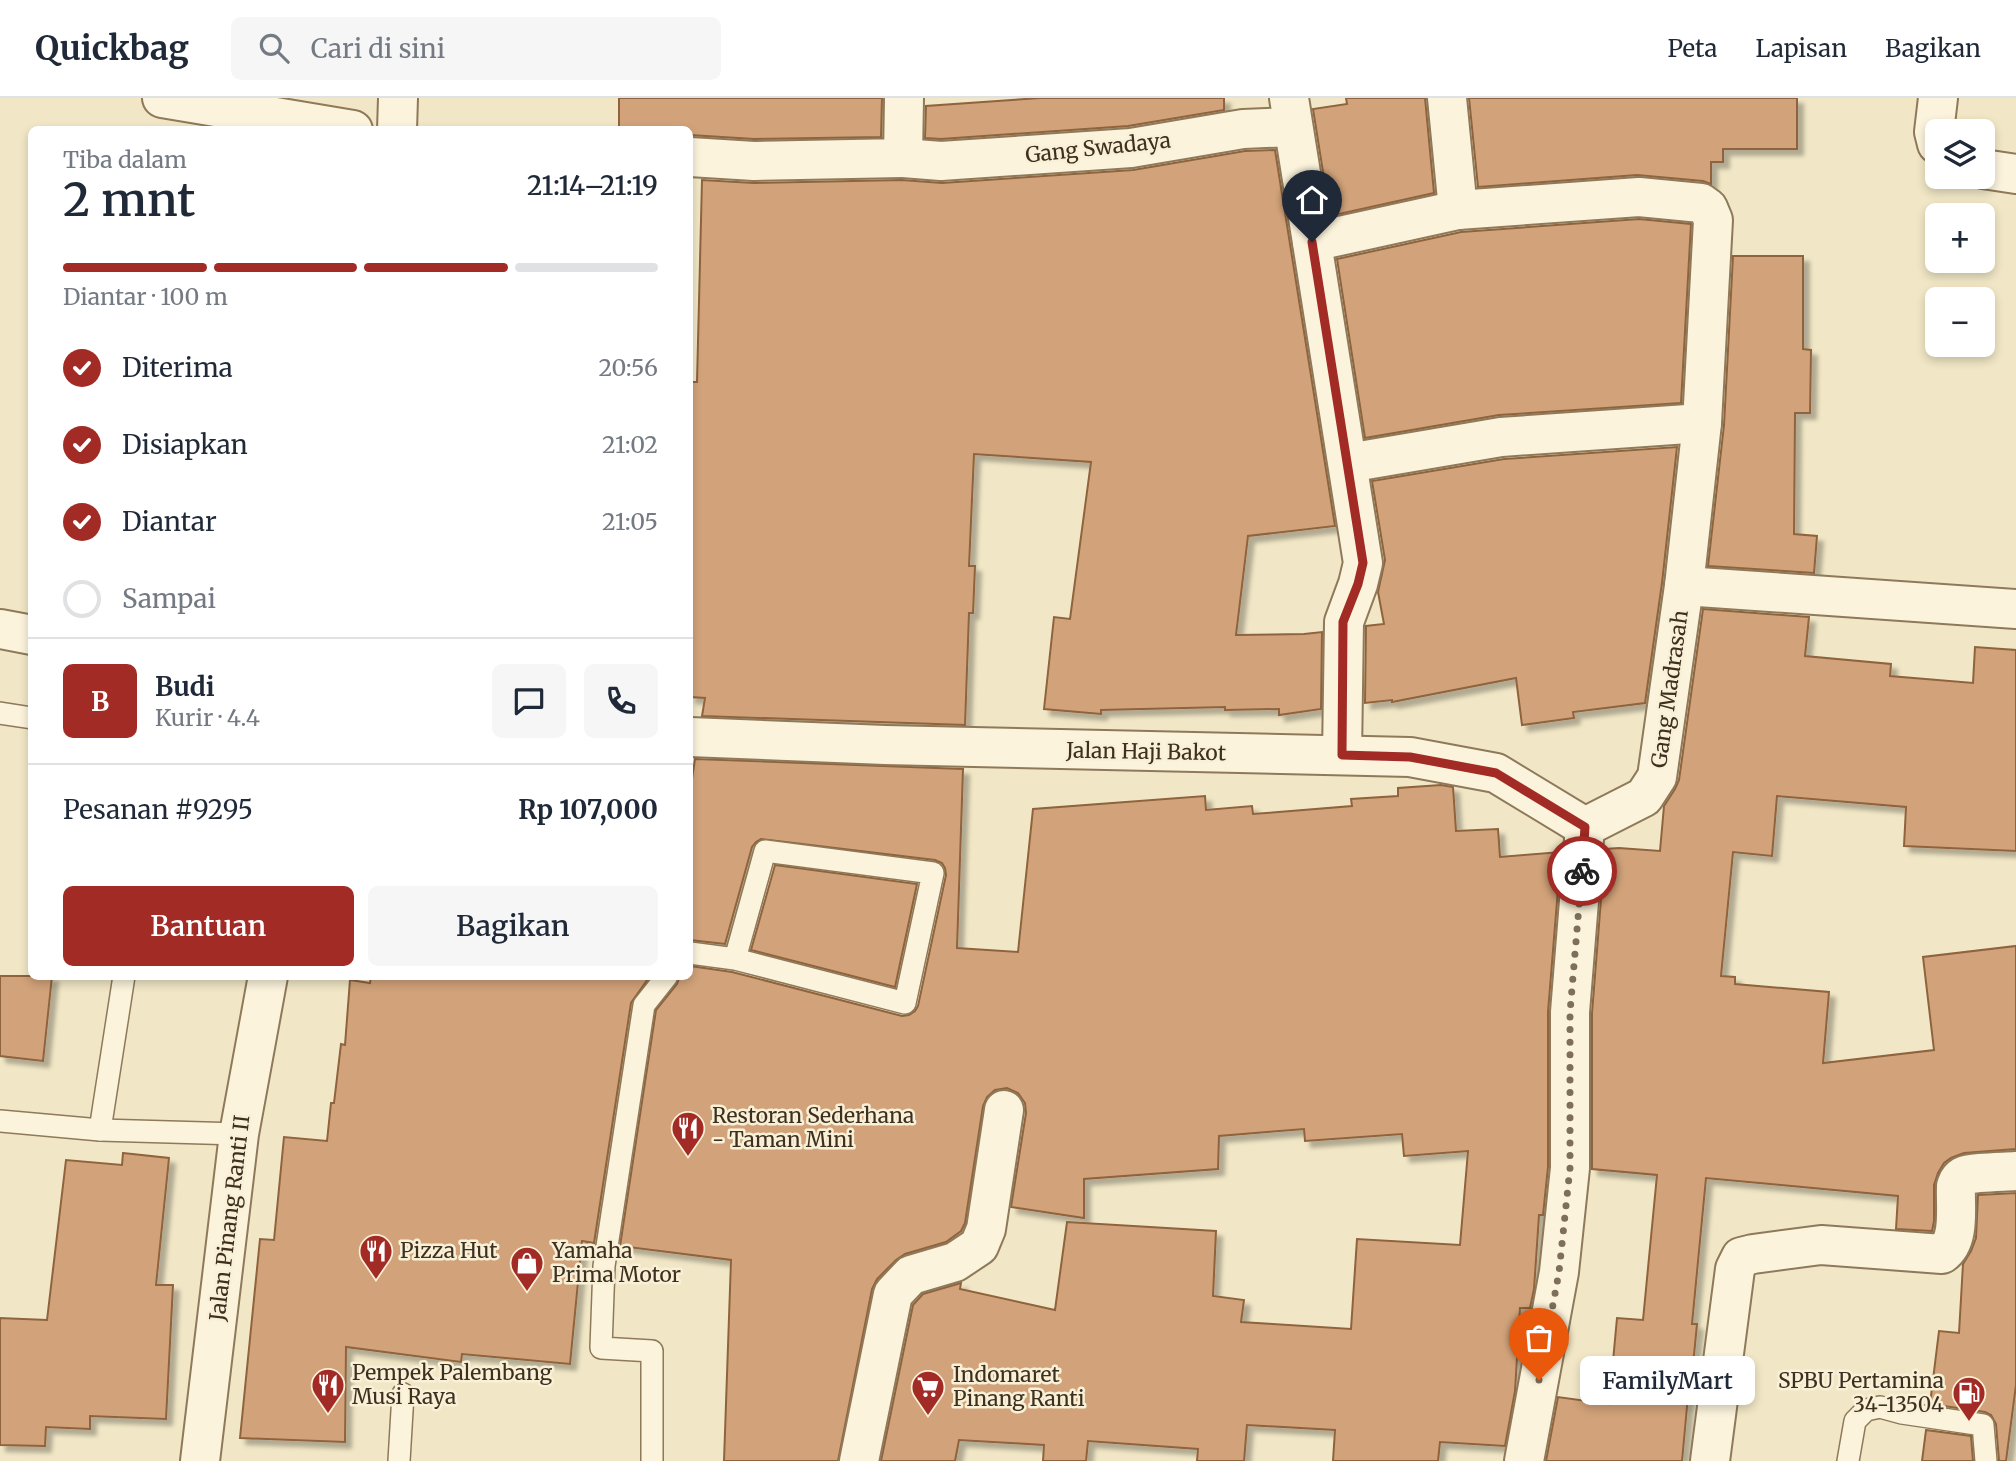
<!DOCTYPE html>
<html lang="id">
<head>
<meta charset="utf-8">
<style>
  :root { --surface:#fff; --page:#f6f6f7; --text:#1f2937; --muted:#747a83; --line:#e0e1e3; --accent:#a22b26 }
  body { margin:0; font-family:Merriweather,serif; background:var(--page); color:var(--text); height:100vh; display:flex; flex-direction:column; font-size:26px; white-space:nowrap }
  * { box-sizing:border-box; margin:0 }
  p { font-size:23px; color:var(--muted) }
  .icon { flex:none; width:38px; height:38px; fill:none; stroke:currentColor; stroke-width:2; stroke-linecap:round; stroke-linejoin:round }
  .map { position:relative; flex:1; overflow:hidden }
  .details { position:absolute; left:28px; top:28px; width:665px; height:854px; display:flex; flex-direction:column; background:var(--surface); border-radius:10px; box-shadow:0 4px 10px #0003 }
  .details>* { flex:none }
  .tools { position:absolute; left:1925px; top:21px; display:grid; gap:14px }
  .tools a { display:grid; place-items:center; width:70px; height:70px; border-radius:10px; background:var(--surface); box-shadow:0 4px 10px #0003; font-size:35px }
  .pin { position:absolute; display:grid; place-items:center; width:60px; height:60px; color:#fff; margin:-72px -30px; border-radius:50% 50% 50% 0; rotate:-45deg; box-shadow:0 0 7px #0007 }
  .pin .icon { rotate:45deg }
  .courier { position:absolute; display:grid; place-items:center; width:70px; height:70px; margin:-35px; border:5px solid #a22b26; border-radius:50%; background:#fff; color:#222; box-shadow:0 2px 9px #0007 }
  .bubble { position:absolute; height:49px; border-radius:10px; background:var(--surface); box-shadow:0 4px 10px #0003; font-size:23px; font-weight:600; line-height:49px; text-align:center }
  .overview em { font-style:normal; font-weight:600 }
  .overview div { display:flex; flex-direction:column-reverse }
  .overview { display:flex; align-items:center; justify-content:space-between; height:119px; padding:0 35px }
  h1 { font-size:46px; font-weight:600; line-height:52px }
  .bar { display:grid; grid-template-columns:repeat(4,1fr); gap:10px 7px; align-content:center; height:84px; padding:0 35px }
  .bar i { height:9px; border-radius:5px; background:var(--line) }
  .bar .selected { background:var(--accent) }
  .bar p { grid-column:span 4 }
  .line { display:flex; align-items:center; gap:18px; padding:0 35px; border-top:2px solid var(--line) }
  .line div { flex:1 }
  .round { display:grid; place-items:center; flex:none; width:74px; height:74px; border-radius:10px; background:var(--page) }
  ol { padding:0 35px; list-style:none }
  li { display:flex; align-items:center; gap:21px; height:77px }
  li p { margin-inline-start:auto }
  li .icon { padding:7px; border-radius:50%; background:var(--accent); color:#fff; stroke-width:4 }
  li:last-child { color:var(--muted) }
  li i { width:38px; height:38px; border:4px solid var(--line); border-radius:50% }
  .cta { display:flex; gap:14px; margin-top:auto; padding:14px 35px }
  .cta a { flex:1; height:80px; border-radius:10px; background:var(--accent); color:#fff; font-size:28px; font-weight:600; line-height:80px; text-align:center }
  .cta a+a { background:var(--page); color:var(--text) }
  header { display:flex; align-items:center; gap:42px; box-sizing:border-box; height:98px; padding:0 35px; background:var(--surface); border-bottom:2px solid var(--line) }
  header strong { font-size:33px }
  nav { display:flex; gap:38px; margin-inline-start:auto; font-size:24px }
  .search { width:490px; height:63px; background:var(--page); display:flex; align-items:center; gap:18px; box-sizing:border-box; padding:0 24px; border-radius:10px; color:var(--muted); font-size:26px }
  .map>svg:first-child { display:block }
  .building { fill:#d2a37a; stroke:#8f633e; stroke-width:2; filter:url(#shadow) }
  .lines { fill:none; stroke-linecap:round; stroke-linejoin:round }
  .service-casing { stroke:#8e795a; stroke-width:24 }
  .minor-casing { stroke:#8e795a; stroke-width:42 }
  .tertiary-casing { stroke:#8e795a; stroke-width:42 }
  .service { stroke:#fbf3db; stroke-width:21 }
  .minor { stroke:#fbf3db; stroke-width:38 }
  .tertiary { stroke:#fbf3db; stroke-width:38 }
  .done { stroke:#7d6f59; stroke-width:7; stroke-dasharray:0 12.6 }
  .route { stroke:#a22b26; stroke-width:9 }
  .labels { text-anchor:middle; stroke-width:5; stroke-linejoin:round; paint-order:stroke }
  .street-label { font-size:21px; fill:#3e2f1f; stroke:#f8f0d7 }
  .poi-label { font-size:21px; fill:#3e2f1f; stroke:#f8f0d7; text-anchor:start }
</style>
</head>
<body>
<header>
<strong>Quickbag</strong>
<div class="search"><svg class="icon" aria-label="search" viewBox="0 0 24 24"><circle cx="10" cy="10" r="6"/><path d="M15 15l6 6"/></svg>Cari di sini</div>
<nav><a>Peta</a><a>Lapisan</a><a>Bagikan</a></nav>
</header>
<div class="map">
<svg width="2016" height="1363" viewBox="0 0 2016 1363">
  <defs>
    <filter id="shadow"><feDropShadow dx="6" dy="6" stdDeviation="2" flood-color="#0004"/></filter>
  </defs>
  <rect width="100%" height="100%" fill="#f1e7c6"/>
  <g class="building">
    <polygon points="619,0 882,0 881,39 754,41 690,37 690,32 619,32"/>
    <polygon points="1040,0 1224,0 1224,12 1128,28 941,41 925,40 926,8"/>
    <polygon points="1346,0 1425,0 1434,95 1330,118 1313,11 1347,6"/>
    <polygon points="1469,0 1797,0 1797,51 1723,51 1723,64 1711,64 1711,86 1703,83 1637,77 1478,89"/>
    <polygon points="1275,52 1335,428 1248,438 1236,537 1304,536 1322,534 1321,611 1279,617 1279,611 1225,612 1225,609 1101,612 1101,616 1044,611 1054,519 1070,521 1091,364 974,356 969,468 975,468 973,515 969,515 965,627 702,618 705,600 690,599 690,284 697,284 702,82 754,85 902,82 942,85 1133,72 1245,53"/>
    <polygon points="1639,121 1691,126 1681,305 1499,317 1365,340 1337,161 1461,134"/>
    <polygon points="1733,158 1803,158 1803,251 1811,252 1810,315 1795,315 1794,436 1817,438 1814,475 1708,468 1724,327"/>
    <polygon points="1677,349 1662,485 1645,605 1573,614 1574,620 1522,627 1516,580 1392,604 1392,602 1365,605 1366,528 1384,526 1378,494 1385,462 1372,383 1504,361"/>
    <polygon points="1703,511 1809,519 1805,558 1891,566 1890,578 1973,585 1975,549 2016,552 2016,753 1904,748 1906,709 1777,698 1772,758 1733,754 1721,878 1735,879 1735,886 1829,894 1823,965 1934,952 1923,859 2016,848 2016,1051 1964,1055 1951,1060 1944,1065 1938,1075 1934,1087 1934,1123 1932,1133 1896,1131 1898,1098 1706,1080 1692,1226 1697,1226 1690,1298 1688,1298 1682,1363 1546,1363 1558,1299 1609,1306 1617,1220 1643,1222 1657,1077 1592,1071 1592,915 1605,751 1619,750 1660,753 1664,708 1675,691 1679,682"/>
    <polygon points="695,661 963,671 957,850 1018,854 1033,711 1205,698 1206,712 1252,708 1253,716 1352,708 1351,701 1398,698 1398,690 1441,687 1453,689 1456,733 1498,731 1500,759 1561,754 1548,914 1548,1069 1543,1117 1539,1117 1534,1191 1530,1210 1520,1210 1515,1293 1505,1348 1440,1344 1438,1363 1333,1363 1335,1332 1247,1327 1244,1363 1197,1363 1198,1351 1088,1343 1086,1363 1043,1363 1044,1347 959,1342 955,1363 881,1363 913,1207 923,1196 961,1185 960,1191 1055,1212 1067,1124 1216,1133 1213,1198 1244,1202 1241,1224 1351,1231 1357,1141 1460,1147 1468,1053 1404,1058 1402,1036 1305,1043 1304,1031 1219,1038 1218,1071 1084,1081 1084,1120 1011,1109 1026,1015 1025,1005 1018,995 1007,990 995,992 987,999 983,1008 965,1125 961,1133 946,1144 905,1156 896,1162 877,1181 872,1191 838,1363 724,1363 731,1162 620,1148 656,912 677,886 680,878 690,878 690,868 732,874 902,918 909,917 915,913 918,908 946,777 945,770 942,765 935,762 761,741 756,744 752,749 725,846 690,842 690,694"/>
    <polygon points="775,767 917,786 895,889 751,852"/>
    <polygon points="0,878 52,878 43,963 0,958"/>
    <polygon points="371,878 650,878 631,905 594,1145 582,1143 570,1266 462,1256 461,1264 346,1249 345,1344 240,1340 260,1141 274,1142 284,1039 327,1043 331,1005 334,1005 341,946 345,947 350,882 370,885"/>
    <polygon points="123,1055 169,1060 156,1187 173,1187 166,1321 90,1318 90,1331 46,1329 45,1348 0,1347 0,1220 47,1222 66,1062 122,1067"/>
    <polygon points="2016,1095 2016,1287 2006,1363 1999,1363 1996,1326 1991,1317 1985,1314 1930,1306 1939,1233 1959,1235 1963,1166 1971,1153 1976,1140 1978,1097"/>
    <polygon points="1926,1332 1971,1338 1973,1363 1922,1363"/>
  </g>
  <g class="lines">
    <defs>
      <g id="service">
        <polyline points="0,615 32,620"/>
        <polyline points="690,855 735,861 905,905 933,775 765,753 735,861"/>
        <polyline points="0,1023 100,1032 239,1036"/>
        <polyline points="100,1032 124,878"/>
        <polyline points="399,1363 403,1296"/>
        <polyline points="652,1363 652,1253 601,1250 604,1168 644,907 667,878"/>
        <polyline points="1848,1363 1855,1323 1866,1312 1880,1309 1902,1315 1983,1327 1986,1363"/>
      </g>
      <g id="minor">
        <polyline points="162,0 353,32"/>
        <polyline points="1289,0 1363,465 1358,486 1344,524 1342,657"/>
        <polyline points="1447,0 1458,112"/>
        <polyline points="1937,46 1934,34 1938,0"/>
        <polyline points="690,59 754,63 903,60 904,0"/>
        <polyline points="903,60 941,63 1131,50 1243,31 1292,29"/>
        <polyline points="1983,71 2016,76"/>
        <polyline points="1312,144 1458,112 1639,99 1701,105 1708,110 1713,122 1702,325 1684,488 1657,679 1644,699 1585,729"/>
        <polyline points="1348,365 1501,339 1702,325"/>
        <polyline points="1684,488 2016,511"/>
        <polyline points="0,531 32,537"/>
        <polyline points="690,639 885,647 1410,659 1496,675 1585,729"/>
        <polyline points="859,1363 893,1196 911,1177 955,1164 979,1148 986,1131 1004,1012"/>
        <polyline points="1524,1363 1559,1174 1570,1070 1570,914 1585,729"/>
        <path d="M1710,1363l25,-192 6,-12 12,-3 68,-9 121,9c19,-13 13,-47 14,-68 2,-5 2,-7 7,-10 9,-4 41,-4 53,-5"/>
      </g>
      <g id="tertiary">
        <polyline points="397,32 398,0"/>
        <polyline points="200,1363 239,1036 268,878"/>
      </g>
    </defs>
    <use href="#service" class="service-casing"/>
    <use href="#minor" class="minor-casing"/>
    <use href="#tertiary" class="tertiary-casing"/>
    <use href="#service" class="service"/>
    <use href="#minor" class="minor"/>
    <use href="#tertiary" class="tertiary"/>
  </g>
  <g class="lines">
    <polyline class="done" points="1539,1282 1559,1174 1570,1070 1570,914 1582,773"/>
    <polyline class="route" points="1312,144 1363,465 1358,486 1343,524 1342,657 1410,659 1496,675 1585,729 1582,773"/>
  </g>
  <defs>
    <symbol id="restaurant-pin" viewBox="-11 -11 22 30"><path d="M0 17L-7.5 6A9.5 9.5 0 1 1 7.5 6Z" fill="#a22b26" stroke="#f8f0d7"/><path d="M-5-6h1v4h1v-4h1v4h1v-4h1v5L-1.5 .5V6h-2V.5L-5-1ZM5-6V6H3V1.5H1.5Q1.5-4 5-6Z" fill="#fff"/></symbol>
    <symbol id="shop-pin" viewBox="-11 -11 22 30"><path d="M0 17L-7.5 6A9.5 9.5 0 1 1 7.5 6Z" fill="#a22b26" stroke="#f8f0d7"/><path d="M-5-2.5h2.3a2.7 3.5 0 0 1 5.4 0H5L5.5 6h-11ZM-1.5-2.5h3a1.5 2.3 0 0 0-3 0Z" fill="#fff"/></symbol>
    <symbol id="supermarket-pin" viewBox="-11 -11 22 30"><path d="M0 17L-7.5 6A9.5 9.5 0 1 1 7.5 6Z" fill="#a22b26" stroke="#f8f0d7"/><path d="M-6-5.5h2.5l.6 2H6L4.5 2H-2.5L-4.4-4H-6ZM-1.5 3.2a1.3 1.3 0 1 0 .1 0ZM3 3.2a1.3 1.3 0 1 0 .1 0Z" fill="#fff"/></symbol>
    <symbol id="fuel-pin" viewBox="-11 -11 22 30"><path d="M0 17L-7.5 6A9.5 9.5 0 1 1 7.5 6Z" fill="#a22b26" stroke="#f8f0d7"/><path d="M-5.5-6h7V0h2V4h1.3V-2.5L3-4.5l.8-.8L6-3V5H2.5V1h-1V6h-7ZM-4.2-4.7v3.2H.2V-4.7Z" fill="#fff"/></symbol>
  </defs>
  <g fill-rule="evenodd">
    <use href="#restaurant-pin" x="669" y="1011" width="38" height="52"/>
    <use href="#restaurant-pin" x="357" y="1134" width="38" height="52"/>
    <use href="#shop-pin" x="508" y="1146" width="38" height="52"/>
    <use href="#restaurant-pin" x="309" y="1268" width="38" height="52"/>
    <use href="#supermarket-pin" x="909" y="1270" width="38" height="52"/>
    <use href="#fuel-pin" x="1950" y="1276" width="38" height="52"/>
  </g>
  <g class="labels">
    <g class="street-label">
      <text transform="translate(1098 50) rotate(-6)" y="7">Gang Swadaya</text>
      <text transform="translate(1670 591) rotate(-82)" y="7">Gang Madrasah</text>
      <text transform="translate(1146 654) rotate(1)" y="7">Jalan Haji Bakot</text>
      <text transform="translate(230 1120) rotate(-83)" y="7">Jalan Pinang Ranti II</text>
    </g>
    <g class="poi-label">
      <text x="712" y="1025">Restoran Sederhana<tspan x="712" dy="24">- Taman Mini</tspan></text>
      <text x="400" y="1160">Pizza Hut</text>
      <text x="552" y="1160">Yamaha<tspan x="552" dy="24">Prima Motor</tspan></text>
      <text x="352" y="1282">Pempek Palembang<tspan x="352" dy="24">Musi Raya</tspan></text>
      <text x="953" y="1284">Indomaret<tspan x="953" dy="24">Pinang Ranti</tspan></text>
      <text x="1944" y="1290" text-anchor="end">SPBU Pertamina<tspan x="1944" dy="24">34-13504</tspan></text>
    </g>
  </g>
</svg>
<div class="tools">
<a><svg class="icon" aria-label="layers" viewBox="0 0 24 24"><path d="M12 4l9 5-9 5-9-5zM3 14l9 5 9-5"/></svg></a>
<a>+</a>
<a>−</a>
</div>
<div class="pin" style="left:1539px;top:1282px;background:#ea580c"><svg class="icon" aria-label="bag" viewBox="0 0 24 24"><path d="M5 8h14l-1 12H6zM9 8a3 3 0 0 1 6 0"/></svg></div>
<div class="pin" style="left:1312px;top:144px;background:#1f2937"><svg class="icon" aria-label="home" viewBox="0 0 24 24"><path d="M3 11l9-7 9 7M6 9v11h12V9"/></svg></div>
<div class="courier" style="left:1582px;top:773px"><svg class="icon" aria-label="bike" viewBox="0 0 24 24"><circle cx="6" cy="16" r="4"/><circle cx="18" cy="16" r="4"/><path d="M6 16l4-8h5l3 8M10 8l3 8H6M13 5h3"/></svg></div>
<div class="bubble" style="left:1580px;top:1258px;width:175px">FamilyMart</div>
<section class="details">
<div class="overview"><div><h1>2 mnt</h1><p>Tiba dalam</p></div><em>21:14–21:19</em></div>
<div class="bar"><i class="selected"></i><i class="selected"></i><i class="selected"></i><i></i><p>Diantar · 100 m</p></div>
<ol>
<li><svg class="icon" aria-label="check" viewBox="0 0 24 24"><path d="M5 12l5 5 9-10"/></svg>Diterima<p>20:56</p></li>
<li><svg class="icon" aria-label="check" viewBox="0 0 24 24"><path d="M5 12l5 5 9-10"/></svg>Disiapkan<p>21:02</p></li>
<li><svg class="icon" aria-label="check" viewBox="0 0 24 24"><path d="M5 12l5 5 9-10"/></svg>Diantar<p>21:05</p></li>
<li><i></i>Sampai</li>
</ol>
<div class="line" style="height:126px"><b class="round" style="background:var(--accent);color:#fff">B</b><div><b>Budi</b><p>Kurir · 4.4</p></div><a class="round"><svg class="icon" aria-label="chat" viewBox="0 0 24 24"><path d="M4 5h16v11H9l-5 4z"/></svg></a><a class="round"><svg class="icon" aria-label="phone" viewBox="0 0 24 24"><path d="M5 4h4l2 5-3 2q2 4 5 5l2-3 5 2v4C11 20 4 13 5 4z"/></svg></a></div>
<div class="line" style="height:91px"><div>Pesanan #9295</div><b>Rp 107,000</b></div>
<div class="cta"><a>Bantuan</a><a>Bagikan</a></div>
</section>
</div>
</body>
</html>
